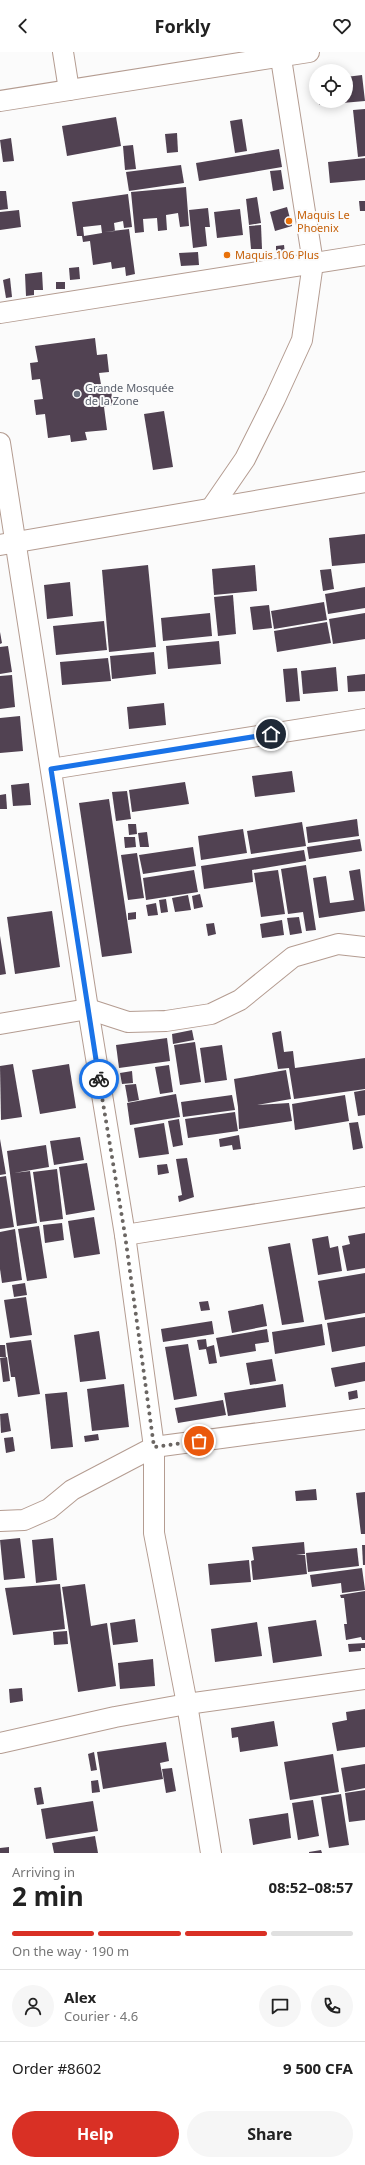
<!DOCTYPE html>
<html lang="en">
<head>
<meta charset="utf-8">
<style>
  :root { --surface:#fff; --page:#f6f6f6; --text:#222; --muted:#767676; --line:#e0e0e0; --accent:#d93025 }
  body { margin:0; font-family:"Noto Sans",sans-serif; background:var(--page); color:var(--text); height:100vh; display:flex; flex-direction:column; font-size:15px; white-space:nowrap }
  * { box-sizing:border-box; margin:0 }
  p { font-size:13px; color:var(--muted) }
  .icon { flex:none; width:22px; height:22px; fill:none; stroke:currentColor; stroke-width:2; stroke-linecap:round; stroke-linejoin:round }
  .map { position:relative; height:1801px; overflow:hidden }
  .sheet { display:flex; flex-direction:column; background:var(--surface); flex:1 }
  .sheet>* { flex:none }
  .controls { position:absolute; left:309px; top:12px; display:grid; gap:8px }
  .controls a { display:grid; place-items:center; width:44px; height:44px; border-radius:50%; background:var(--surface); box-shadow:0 2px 10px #0003; font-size:20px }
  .pin { position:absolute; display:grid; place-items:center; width:34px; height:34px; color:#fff; margin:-17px; border:2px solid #fff; border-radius:50%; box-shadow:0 1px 4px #0007 }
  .courier { position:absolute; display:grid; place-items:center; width:40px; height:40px; margin:-20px; border:3px solid #1a73e8; border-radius:50%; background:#fff; color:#222; box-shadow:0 1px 5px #0007 }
  .head em { font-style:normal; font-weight:700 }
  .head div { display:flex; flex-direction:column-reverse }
  .head { display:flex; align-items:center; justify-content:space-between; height:68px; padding:0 12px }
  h1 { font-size:26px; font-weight:700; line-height:30px }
  .bar { display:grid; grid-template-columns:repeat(4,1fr); gap:6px 4px; align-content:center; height:48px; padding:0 12px }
  .bar i { height:5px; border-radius:3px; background:var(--line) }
  .bar .active { background:var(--accent) }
  .bar p { grid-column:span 4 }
  .line { display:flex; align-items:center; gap:10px; padding:0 12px; border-top:1px solid var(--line) }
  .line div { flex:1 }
  .round { display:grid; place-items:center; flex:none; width:42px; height:42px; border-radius:21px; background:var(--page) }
  .primary-button { display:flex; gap:8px; margin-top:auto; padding:8px 12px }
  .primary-button a { flex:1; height:46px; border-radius:24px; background:var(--accent); color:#fff; font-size:16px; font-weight:700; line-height:46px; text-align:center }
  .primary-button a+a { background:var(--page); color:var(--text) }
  header { display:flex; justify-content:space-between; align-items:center; height:52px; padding:0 12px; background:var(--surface); font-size:18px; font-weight:700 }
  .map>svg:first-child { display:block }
  .building { fill:#514252; fill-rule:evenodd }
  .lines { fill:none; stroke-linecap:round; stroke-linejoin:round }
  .minor-casing { stroke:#b49c91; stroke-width:22 }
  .minor { stroke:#fff; stroke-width:20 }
  .done { stroke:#6b6663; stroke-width:4; stroke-dasharray:0 7.2 }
  .route { stroke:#1a73e8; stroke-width:5 }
  .food-dot { fill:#e8710a; stroke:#fbfbfb; stroke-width:1.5 }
  .worship-dot { fill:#6b7280; stroke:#fbfbfb; stroke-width:1.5 }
  .labels { text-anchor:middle; stroke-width:4; stroke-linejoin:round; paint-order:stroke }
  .food-label { font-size:11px; fill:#c56008; stroke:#fbfbfb; text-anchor:start }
  .worship-label { font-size:11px; fill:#5b616d; stroke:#fbfbfb; text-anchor:start }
</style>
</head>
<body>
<header><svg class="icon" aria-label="back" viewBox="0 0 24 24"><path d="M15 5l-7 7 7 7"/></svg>Forkly<svg class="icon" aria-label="heart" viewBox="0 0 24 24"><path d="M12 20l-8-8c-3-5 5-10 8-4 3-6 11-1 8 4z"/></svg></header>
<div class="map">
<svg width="365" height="1801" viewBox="0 0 365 1801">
  <rect width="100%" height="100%" fill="#fbfbfb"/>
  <g class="building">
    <polygon points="362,23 365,49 319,53 319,49 346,49 346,25"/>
    <polygon points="365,57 365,104 358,105 353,58"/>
    <polygon points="116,65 121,94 67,104 62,74"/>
    <polygon points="242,67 247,99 235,101 230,69"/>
    <polygon points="177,81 178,100 167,101 165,82"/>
    <polygon points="11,86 14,109 3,110 0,88"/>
    <polygon points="133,93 136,117 125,118 123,94"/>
    <polygon points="279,97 282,115 199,129 196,111"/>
    <polygon points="365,106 365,128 330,131 328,110"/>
    <polygon points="181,113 184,131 129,139 126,120"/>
    <polygon points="281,118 284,137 273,139 270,119"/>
    <polygon points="186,135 189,174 180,175 178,161 166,163 167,178 158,179 157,166 143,167 144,180 135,181 131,140"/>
    <polygon points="0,139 6,139 8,157 0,158"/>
    <path d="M128,142l4,33 -8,1 -1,-7 -9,2 1,8 -11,1 25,-3 6,45 -9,2 -1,-9 -13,2 -1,-7 -18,3 -3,-24 -7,1 -1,-6h-5l-5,-34zM101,173l1,8 -18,3 -1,-9z"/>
    <polygon points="257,145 261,171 249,173 246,147"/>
    <polygon points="359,149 365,149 365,159 360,159"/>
    <polygon points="287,155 292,174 275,179 270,160"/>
    <polygon points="208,156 210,175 205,175 207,194 193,196 189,158"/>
    <polygon points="240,157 243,183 217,186 214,160"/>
    <polygon points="19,158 21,175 0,178 0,160"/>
    <polygon points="261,173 262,197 251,197 249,174"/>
    <polygon points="284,193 285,202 276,202 276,194"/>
    <polygon points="198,200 199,213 181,214 179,201"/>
    <polygon points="79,215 80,227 70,228 69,216"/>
    <polygon points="42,220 43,238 34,238 34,243 26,244 25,222"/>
    <polygon points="10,226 12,245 6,246 3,228"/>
    <rect x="56" y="230" width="9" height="7"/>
    <polygon points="95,286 97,303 107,302 109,320 99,321 102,338 111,337 113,353 104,355 107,378 85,380 87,388 71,390 70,383 48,386 45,362 36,363 34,348 43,347 40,327 32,328 30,311 38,310 35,294"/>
    <polygon points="164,359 173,415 153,418 144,362"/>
    <polygon points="365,482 365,511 332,514 329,486"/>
    <polygon points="148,513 156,595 109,600 102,518"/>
    <polygon points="255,513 257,539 214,543 212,517"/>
    <polygon points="331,517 334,537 323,539 320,518"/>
    <polygon points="70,530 73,564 47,567 44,533"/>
    <polygon points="365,535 365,556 328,562 325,542"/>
    <polygon points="233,543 236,582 218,584 214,545"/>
    <polygon points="324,550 327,568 274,577 271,559"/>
    <polygon points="269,553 272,576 253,578 250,555"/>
    <polygon points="210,561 212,584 163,589 161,566"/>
    <polygon points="365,561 365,587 333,592 329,567"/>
    <polygon points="104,569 107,598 56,603 53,574"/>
    <polygon points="327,570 331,591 277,600 274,579"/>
    <polygon points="0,580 2,591 0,592"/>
    <polygon points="219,589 221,612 168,617 166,594"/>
    <polygon points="8,594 12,620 0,622 0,595"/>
    <polygon points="154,600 156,622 112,627 110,604"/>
    <polygon points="108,606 111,629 62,633 60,610"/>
    <polygon points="336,615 338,639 303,642 301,619"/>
    <polygon points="297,616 300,649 286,650 283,617"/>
    <polygon points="365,622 365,639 348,640 347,624"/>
    <polygon points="12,623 15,655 0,657 0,624"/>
    <polygon points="164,651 166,673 129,677 127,655"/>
    <polygon points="20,664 23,699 0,701 0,666"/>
    <polygon points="292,719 295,740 255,745 252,724"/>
    <polygon points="185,730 189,752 132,760 129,738"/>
    <polygon points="29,731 31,753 13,754 11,733"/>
    <polygon points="127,739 131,767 116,769 112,740"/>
    <polygon points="6,742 7,757 0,757 0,743"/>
    <polygon points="109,747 132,901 102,905 79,751"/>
    <polygon points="357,767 359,784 308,791 306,775"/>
    <polygon points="302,770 306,794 251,802 247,779"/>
    <polygon points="128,772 136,772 137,782 129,783"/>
    <polygon points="243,777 247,801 201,808 198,784"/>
    <polygon points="147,780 149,795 140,795 138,781"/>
    <polygon points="124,785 135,785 136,795 125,796"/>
    <polygon points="360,787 362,799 309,807 307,795"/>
    <polygon points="193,795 196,814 143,822 139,803"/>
    <polygon points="304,798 306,809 252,818 253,830 204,837 201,814"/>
    <polygon points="137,801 144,846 128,848 121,803"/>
    <polygon points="306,813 316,878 306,879 303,860 288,862 281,817"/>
    <polygon points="360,817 365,859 319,866 313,826 326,824 330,851 354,848 349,819"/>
    <polygon points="194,818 198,840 146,848 143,826"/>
    <polygon points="278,818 285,862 261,865 254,821"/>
    <polygon points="200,842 203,855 194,857 192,844"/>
    <polygon points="188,843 191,858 175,860 172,846"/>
    <polygon points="166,847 168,860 161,861 159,848"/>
    <polygon points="156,851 158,863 148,864 146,853"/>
    <polygon points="52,859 60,915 15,922 7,865"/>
    <polygon points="136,860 136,867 128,868 128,861"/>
    <polygon points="299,865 302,881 290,883 287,866"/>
    <polygon points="282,868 284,883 262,886 260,872"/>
    <polygon points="214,871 216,882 208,884 206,872"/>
    <polygon points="0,884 6,922 0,923"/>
    <polygon points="192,978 194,988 173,992 172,982"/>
    <polygon points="281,979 284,1000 293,999 295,1016 365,1006 365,1037 294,1047 289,1016 278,1017 272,981"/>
    <polygon points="167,986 170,1009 119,1016 116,993"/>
    <polygon points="195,990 201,1030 180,1033 174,993"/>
    <polygon points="222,993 227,1028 205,1031 200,996"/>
    <polygon points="13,1012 22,1065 1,1068 0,1014"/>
    <polygon points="69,1012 76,1056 40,1062 32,1018"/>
    <polygon points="169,1013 173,1040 160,1042 155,1015"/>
    <polygon points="286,1018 291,1047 257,1053 289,1051 292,1069 239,1077 238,1055 234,1027"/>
    <polygon points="132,1019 133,1031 122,1032 120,1021"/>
    <polygon points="136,1032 139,1048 128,1050 125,1033"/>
    <polygon points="365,1038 365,1063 358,1064 354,1040"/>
    <polygon points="176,1042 180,1065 130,1073 127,1051"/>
    <polygon points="232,1043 235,1058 183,1065 181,1050"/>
    <polygon points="345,1043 349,1069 295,1078 292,1052"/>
    <polygon points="235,1060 238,1079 188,1086 185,1067"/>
    <polygon points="179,1067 183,1093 173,1095 168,1069"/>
    <polygon points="358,1070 363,1096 353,1098 349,1071"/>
    <polygon points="164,1071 169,1102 139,1106 134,1076"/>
    <polygon points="239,1083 241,1097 233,1098 232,1093 220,1095 219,1087"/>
    <polygon points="80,1085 84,1108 54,1113 50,1089"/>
    <polygon points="0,1087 6,1122 0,1123"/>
    <polygon points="46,1093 49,1115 14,1121 30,1119 37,1171 17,1174 7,1099"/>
    <polygon points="187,1106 194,1145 179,1150 178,1144 182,1143 176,1107"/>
    <polygon points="87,1111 95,1158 66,1163 59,1115"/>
    <polygon points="167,1112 169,1121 158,1123 157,1113"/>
    <polygon points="57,1117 63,1167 40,1170 33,1120"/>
    <polygon points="6,1124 14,1175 0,1177 0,1125"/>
    <polygon points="94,1165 100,1202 74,1206 68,1169"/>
    <polygon points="62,1171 64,1188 45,1191 43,1173"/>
    <polygon points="39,1174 47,1226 27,1229 18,1177"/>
    <polygon points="15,1177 22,1228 2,1231 0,1217 0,1180"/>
    <polygon points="365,1181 365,1216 347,1219 342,1194 350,1192 348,1184"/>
    <polygon points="328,1184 330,1196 338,1194 342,1219 318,1223 312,1187"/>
    <polygon points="290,1191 304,1270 282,1273 268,1195"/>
    <polygon points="365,1221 365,1261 325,1268 318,1229"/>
    <polygon points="25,1231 27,1243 14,1245 12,1233"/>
    <polygon points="26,1245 32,1283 10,1286 4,1248"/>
    <polygon points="208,1249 210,1258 201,1259 199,1250"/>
    <polygon points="263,1252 267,1274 232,1281 228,1259"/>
    <polygon points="365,1265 365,1294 332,1300 327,1271"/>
    <polygon points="212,1269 214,1282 163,1290 161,1277"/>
    <polygon points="322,1272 325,1293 275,1302 272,1280"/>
    <polygon points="267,1277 269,1290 255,1292 256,1299 220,1305 216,1286"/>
    <polygon points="99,1279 106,1327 80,1330 74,1283"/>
    <polygon points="206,1287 207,1295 214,1293 217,1311 209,1312 206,1297 199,1298 197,1288"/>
    <polygon points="31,1288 40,1342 18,1345 15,1325 11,1325 6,1291"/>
    <polygon points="188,1292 197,1344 174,1348 165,1295"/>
    <polygon points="0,1293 5,1293 6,1305 0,1305"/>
    <polygon points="7,1305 10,1329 3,1330 0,1306"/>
    <polygon points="272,1307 276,1329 250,1333 246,1311"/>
    <polygon points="365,1310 365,1329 335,1335 331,1316"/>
    <polygon points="124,1332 129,1375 92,1379 87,1337"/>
    <polygon points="283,1332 286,1355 228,1364 224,1341"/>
    <polygon points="357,1338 358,1346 349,1348 348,1340"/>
    <polygon points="67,1340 73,1395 51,1397 45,1342"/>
    <polygon points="223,1348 226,1363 178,1371 175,1356"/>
    <polygon points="8,1361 11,1379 1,1381 0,1362"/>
    <polygon points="98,1382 99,1388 85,1390 84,1384"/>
    <polygon points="13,1385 15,1399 6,1401 4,1386"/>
    <polygon points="316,1437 317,1448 296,1449 295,1439"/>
    <polygon points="365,1440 365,1482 361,1482 356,1441"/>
    <polygon points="20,1486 25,1526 4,1528 0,1488"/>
    <polygon points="53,1486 57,1528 36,1531 32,1488"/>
    <polygon points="304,1490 305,1502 296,1503 305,1503 307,1522 253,1528 251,1509 254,1508 252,1495"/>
    <polygon points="362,1493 365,1493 365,1513 363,1513"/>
    <polygon points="357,1496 359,1514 308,1520 306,1501"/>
    <polygon points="249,1508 251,1530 210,1533 208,1512"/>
    <polygon points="362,1516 365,1538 342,1541 341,1531 312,1535 310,1523"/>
    <polygon points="60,1532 65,1577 13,1583 5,1536"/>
    <polygon points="85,1532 91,1574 107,1571 116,1634 78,1640 62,1535"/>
    <polygon points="365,1539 365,1588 362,1588 361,1585 346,1588 344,1572 347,1572 344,1546 341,1546 340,1543"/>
    <polygon points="135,1567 138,1590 113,1593 110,1571"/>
    <polygon points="316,1568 322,1604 273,1611 268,1575"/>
    <polygon points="257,1570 262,1604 215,1610 211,1577"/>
    <polygon points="67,1579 68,1592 54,1593 53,1580"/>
    <polygon points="365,1591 365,1596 361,1596 361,1599 349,1600 348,1592"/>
    <polygon points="153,1607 155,1634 120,1637 118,1611"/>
    <polygon points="22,1636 23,1649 10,1651 9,1637"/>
    <polygon points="365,1657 365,1695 337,1699 332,1671 347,1668 346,1660"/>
    <polygon points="274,1669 278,1694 240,1700 238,1685 232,1686 231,1676"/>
    <polygon points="166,1690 169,1709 160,1711 163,1727 103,1737 97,1700"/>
    <polygon points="94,1700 97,1718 91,1719 88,1702"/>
    <polygon points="333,1702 339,1740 290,1748 284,1710"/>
    <polygon points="365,1712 365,1736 345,1740 341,1716"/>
    <polygon points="172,1716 176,1739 166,1741 162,1717"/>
    <polygon points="98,1728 100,1740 92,1741 91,1729"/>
    <polygon points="41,1735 44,1752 37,1753 34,1736"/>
    <polygon points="365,1738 365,1768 349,1770 345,1741"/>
    <polygon points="341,1742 349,1793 329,1796 321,1745"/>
    <polygon points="313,1748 319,1784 298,1788 292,1751"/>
    <polygon points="93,1749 98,1779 46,1787 41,1757"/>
    <polygon points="288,1761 291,1786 253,1793 249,1767"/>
    <polygon points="95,1784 98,1801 54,1801 52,1791"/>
    <polygon points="9,1795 9,1801 0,1801 0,1796"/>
    <polygon points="321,1798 322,1801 309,1801 309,1800"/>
  </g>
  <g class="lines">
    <defs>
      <g id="minor">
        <polyline points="63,0 69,38"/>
        <polyline points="0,49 309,0"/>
        <polyline points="0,261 365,203"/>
        <polyline points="0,391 88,957 125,1183 154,1395 154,1481 187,1652 211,1801"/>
        <polyline points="212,455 245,407 275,347 302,288 313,211 280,0"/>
        <polyline points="0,493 365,430"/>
        <polyline points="51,717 365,667"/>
        <polyline points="0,972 88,957 128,970 166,969 211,962 240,948 293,905 338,892 365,895"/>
        <polyline points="125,1183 365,1145"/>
        <polyline points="0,1469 24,1468 49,1457 72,1438 154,1395 365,1367"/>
        <polyline points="0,1691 115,1665 187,1652 365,1627"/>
      </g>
    </defs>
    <use href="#minor" class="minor-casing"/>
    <use href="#minor" class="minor"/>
  </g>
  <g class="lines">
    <polyline class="done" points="99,1027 125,1183 154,1395 199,1389"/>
    <polyline class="route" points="99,1027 51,717 271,682"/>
  </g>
  <g class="food-dot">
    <circle cx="289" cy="169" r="4"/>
    <circle cx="227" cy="203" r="4"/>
  </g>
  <circle class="worship-dot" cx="77" cy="342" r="4"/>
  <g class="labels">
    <g class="food-label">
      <text x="297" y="167">Maquis Le<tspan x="297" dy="13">Phoenix</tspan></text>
      <text x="235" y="207">Maquis 106 Plus</text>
    </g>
    <g class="worship-label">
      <text x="85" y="340">Grande Mosquée<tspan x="85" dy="13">de la Zone</tspan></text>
    </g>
  </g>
</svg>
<div class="controls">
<a><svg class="icon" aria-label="locate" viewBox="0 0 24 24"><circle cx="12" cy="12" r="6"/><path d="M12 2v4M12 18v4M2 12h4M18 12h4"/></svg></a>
</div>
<div class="pin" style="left:199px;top:1389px;background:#ea580c"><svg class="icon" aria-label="bag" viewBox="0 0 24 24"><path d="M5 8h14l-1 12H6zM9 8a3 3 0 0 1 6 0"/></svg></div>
<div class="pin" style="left:271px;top:682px;background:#1f2937"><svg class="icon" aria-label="home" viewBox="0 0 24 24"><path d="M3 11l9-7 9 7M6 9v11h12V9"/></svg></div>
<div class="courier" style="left:99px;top:1027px"><svg class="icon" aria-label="bike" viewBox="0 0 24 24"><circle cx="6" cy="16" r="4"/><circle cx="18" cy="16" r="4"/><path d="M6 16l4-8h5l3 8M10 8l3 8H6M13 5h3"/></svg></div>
</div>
<section class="sheet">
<div class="head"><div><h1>2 min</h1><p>Arriving in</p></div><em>08:52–08:57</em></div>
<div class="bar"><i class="active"></i><i class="active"></i><i class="active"></i><i></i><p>On the way · 190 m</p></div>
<div class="line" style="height:72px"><a class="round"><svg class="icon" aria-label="person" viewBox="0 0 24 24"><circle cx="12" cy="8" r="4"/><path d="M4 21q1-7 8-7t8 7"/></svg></a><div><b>Alex</b><p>Courier · 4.6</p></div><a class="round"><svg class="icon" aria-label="chat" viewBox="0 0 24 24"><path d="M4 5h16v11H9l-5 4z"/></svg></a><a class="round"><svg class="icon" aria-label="phone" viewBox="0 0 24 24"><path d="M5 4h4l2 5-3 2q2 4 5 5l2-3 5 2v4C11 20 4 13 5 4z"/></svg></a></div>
<div class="line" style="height:52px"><div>Order #8602</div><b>9 500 CFA</b></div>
<div class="primary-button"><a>Help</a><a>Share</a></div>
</section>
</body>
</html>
